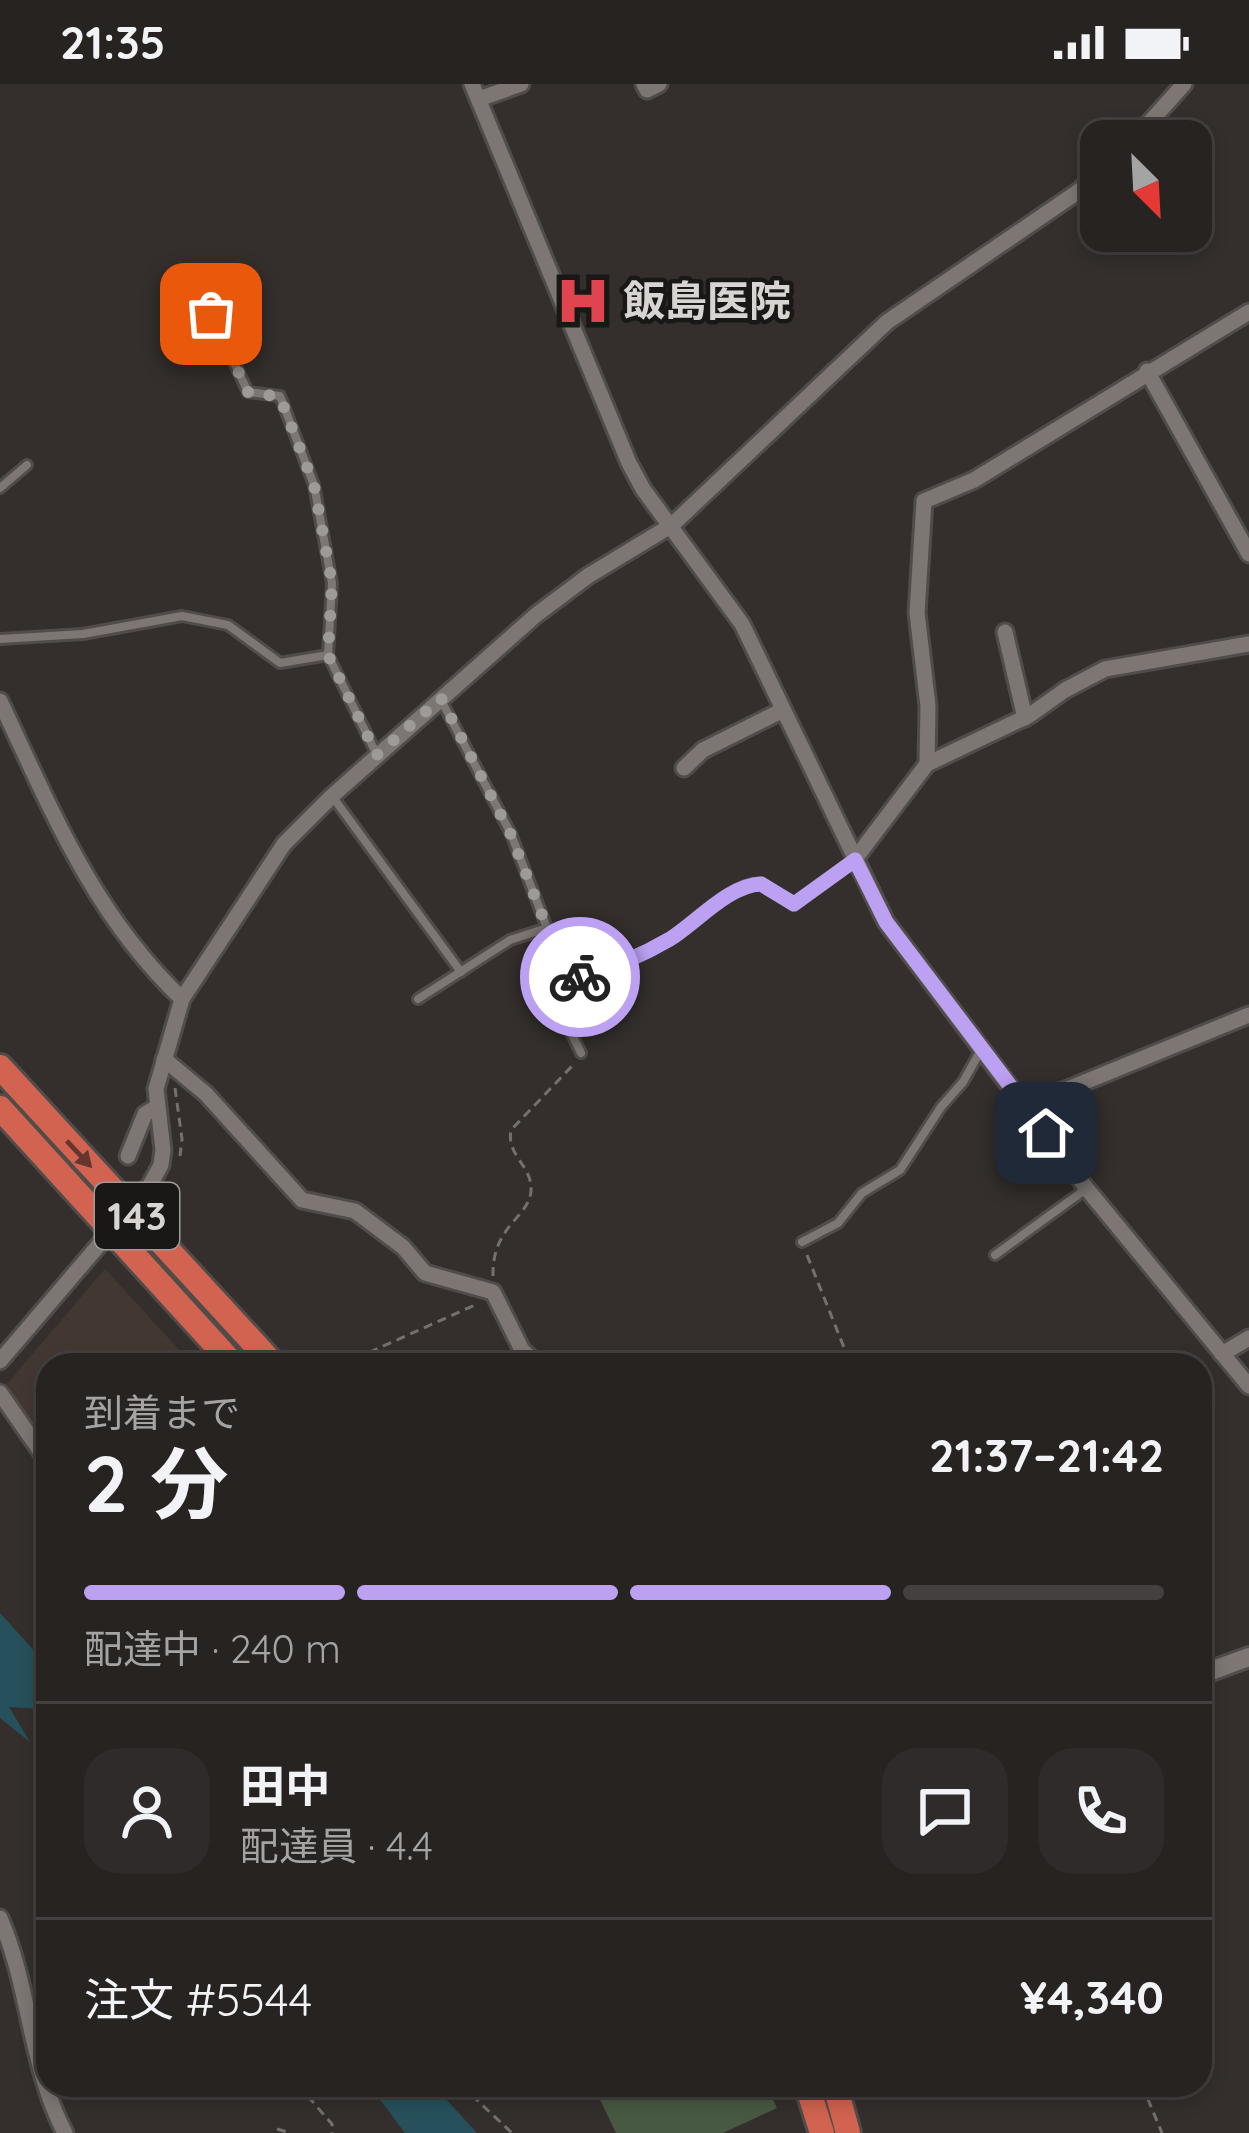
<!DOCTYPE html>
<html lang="ja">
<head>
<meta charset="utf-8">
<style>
  :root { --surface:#272321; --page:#2f2b2a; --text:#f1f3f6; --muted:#a4a4a5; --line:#43403f; --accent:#bca0f2 }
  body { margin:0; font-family:Quicksand,"Noto Sans JP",sans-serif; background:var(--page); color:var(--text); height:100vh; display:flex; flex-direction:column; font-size:45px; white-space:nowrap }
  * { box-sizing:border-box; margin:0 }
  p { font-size:39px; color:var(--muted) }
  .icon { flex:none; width:66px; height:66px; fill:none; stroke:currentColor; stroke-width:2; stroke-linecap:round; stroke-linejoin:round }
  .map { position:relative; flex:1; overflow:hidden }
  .sheet { position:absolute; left:36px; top:1269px; width:1176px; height:744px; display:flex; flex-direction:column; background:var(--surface); border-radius:36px; box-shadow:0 6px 18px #0003,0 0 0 3px var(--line) }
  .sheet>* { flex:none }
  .needle { width:78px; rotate:156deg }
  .fabs { position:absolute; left:1080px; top:36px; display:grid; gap:24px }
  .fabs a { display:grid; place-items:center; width:132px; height:132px; border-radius:24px; background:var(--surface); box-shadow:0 6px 18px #0003,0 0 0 3px var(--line); font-size:60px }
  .pin { position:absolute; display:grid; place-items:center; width:102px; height:102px; color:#fff; margin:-51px; border-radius:24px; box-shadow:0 6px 18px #0006 }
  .courier { position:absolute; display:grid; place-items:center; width:120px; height:120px; margin:-60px; border:9px solid #bca0f2; border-radius:50%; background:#fff; color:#222; box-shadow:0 3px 15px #0007 }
  .headline em { font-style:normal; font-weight:700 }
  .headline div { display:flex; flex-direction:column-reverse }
  .headline { display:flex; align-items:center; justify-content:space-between; height:204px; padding:0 48px }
  h1 { font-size:78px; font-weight:700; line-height:90px }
  .bar { display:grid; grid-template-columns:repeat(4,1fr); gap:18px 12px; align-content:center; height:144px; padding:0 48px }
  .bar i { height:15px; border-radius:9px; background:var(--line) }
  .bar .selected { background:var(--accent) }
  .bar p { grid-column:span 4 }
  .line { display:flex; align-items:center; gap:30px; padding:0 48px; border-top:3px solid var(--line) }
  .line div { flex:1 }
  .round { display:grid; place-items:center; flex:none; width:126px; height:126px; border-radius:36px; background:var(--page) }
  .status { display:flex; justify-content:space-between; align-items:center; height:84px; padding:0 60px; background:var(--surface); direction:ltr }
  .status svg { height:33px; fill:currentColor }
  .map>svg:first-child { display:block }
  .built { fill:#433731 }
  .green { fill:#485943 }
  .water { fill:#26515c }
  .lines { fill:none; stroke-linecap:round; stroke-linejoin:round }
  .service-casing { stroke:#504c49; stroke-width:14 }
  .minor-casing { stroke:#504c49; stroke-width:21 }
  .tertiary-casing { stroke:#504c49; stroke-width:24 }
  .trunk-casing { stroke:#504c49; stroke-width:30 }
  .path { stroke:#74706e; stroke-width:3; stroke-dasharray:9 6; stroke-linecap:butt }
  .service { stroke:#7d7673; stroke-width:8 }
  .minor { stroke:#7d7673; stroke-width:15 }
  .tertiary { stroke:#7d7673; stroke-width:18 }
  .trunk { stroke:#d26350; stroke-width:24 }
  .oneway { fill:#64362d }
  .done { stroke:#9e9a98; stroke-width:12; stroke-dasharray:0 21.6 }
  .route { stroke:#bca0f2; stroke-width:15 }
  .labels { text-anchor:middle; stroke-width:9; stroke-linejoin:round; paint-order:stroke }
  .shield { fill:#1a1816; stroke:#9e9c9a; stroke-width:3 }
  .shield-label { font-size:39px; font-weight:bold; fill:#d7d4d2 }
  .poi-label { font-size:42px; font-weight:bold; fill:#d7d4d2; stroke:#1a1816; text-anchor:start }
</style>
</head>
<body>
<div class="status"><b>21:35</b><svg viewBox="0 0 49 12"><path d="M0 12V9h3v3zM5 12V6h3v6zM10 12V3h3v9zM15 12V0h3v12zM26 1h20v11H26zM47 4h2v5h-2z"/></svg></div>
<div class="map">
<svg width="1249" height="2049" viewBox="0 0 1249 2049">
  <rect width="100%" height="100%" fill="#342f2c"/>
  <polygon class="built" points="105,1185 193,1281 48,1281 48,1363 7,1300"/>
  <polygon class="green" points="593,2001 766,2001 777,2024 723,2049 616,2049"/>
  <g class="water">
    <polygon points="0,1529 48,1582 48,1632 42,1625 9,1623 30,1658 0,1634"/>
    <polygon points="369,2001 433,2001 477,2049 405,2049"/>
  </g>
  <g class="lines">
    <defs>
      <g id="service">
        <polyline points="211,230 248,308 280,312 314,401 332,499 328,571 377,671"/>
        <polyline points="0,404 27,381"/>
        <polyline points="0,555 83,550 182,532 228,541 280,579 328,571"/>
        <polyline points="441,616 511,750 547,844 573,895 559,924 581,969"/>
        <polyline points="332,712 461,888"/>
        <path d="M573,895c35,-10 67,-22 98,-41 26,-17 58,-54 90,-55l33,22 60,-45"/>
        <polyline points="418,915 510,856 547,844"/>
        <polyline points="802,1158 838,1139 862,1109 900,1086 941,1023 963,998 981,966"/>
        <polyline points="995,1171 1086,1105"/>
      </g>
      <g id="minor">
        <polyline points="472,0 629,379 643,405 742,540 886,838 1087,1105 1249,1302"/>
        <polyline points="644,0 647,6 659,0"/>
        <polyline points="479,15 521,0"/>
        <polyline points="1133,57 1184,0"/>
        <polyline points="1147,287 1249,470"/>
        <polyline points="1005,548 1025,634"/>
        <path d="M0,617c52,110 93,213 182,298"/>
        <polyline points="927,680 928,622 917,529 924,417 974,396 1249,228"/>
        <polyline points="684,684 703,666 783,626"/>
        <polyline points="855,775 927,680 1030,631 1065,606 1105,585 1249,560"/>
        <polyline points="164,975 206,1010 302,1116 355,1127 403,1163 425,1189 493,1208 522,1266 538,1281"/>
        <polyline points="1026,1022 1249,931"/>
        <polyline points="128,1072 145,1030 157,1023"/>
        <polyline points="1222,1270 1249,1254"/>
        <polyline points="0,1277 150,1101 161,1081 163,1066 156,1005 182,915 284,760 332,712 536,531 588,492 672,441 887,238 1079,107 1101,87"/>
        <polyline points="0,1309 48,1378"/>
        <path d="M0,1834c30,69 30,149 65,215"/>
      </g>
      <polyline id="tertiary" points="1200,1591 1249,1573"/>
      <g id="trunk">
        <polyline points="0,983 274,1281"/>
        <polyline points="0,1024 234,1281"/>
        <polyline points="807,2001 822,2049"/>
        <polyline points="835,2001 848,2049"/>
      </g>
    </defs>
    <use href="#service" class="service-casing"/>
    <use href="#minor" class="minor-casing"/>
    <use href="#tertiary" class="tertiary-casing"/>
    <use href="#trunk" class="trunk-casing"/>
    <g class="path">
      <polyline points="175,1004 182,1055 180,1072"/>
      <polyline points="807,1171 851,1281"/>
      <path d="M493,1192c-1,-51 36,-58 38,-85 2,-25 -25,-35 -20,-61l62,-65"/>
      <polyline points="326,1281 370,1268 475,1221"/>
      <polyline points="298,2001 332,2040 332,2049"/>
      <polyline points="461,2001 512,2049"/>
      <polyline points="1142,2001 1162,2049"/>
      <polyline points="277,2045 291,2049"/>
    </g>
    <use href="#service" class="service"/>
    <use href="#minor" class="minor"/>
    <use href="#tertiary" class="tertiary"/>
    <use href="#trunk" class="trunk"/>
  </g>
  <defs><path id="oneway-solid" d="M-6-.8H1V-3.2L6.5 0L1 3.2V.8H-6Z" transform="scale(3)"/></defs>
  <use class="oneway" href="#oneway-solid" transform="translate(79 1070) rotate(47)"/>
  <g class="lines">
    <polyline class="done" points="211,230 248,308 280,313 314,401 332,499 328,571 377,671 441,614 511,751 547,844 572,895 580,893"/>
    <path class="route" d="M580,893c32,-9 61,-21 90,-38 27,-17 59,-54 91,-55l33,20 61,-44 31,62 160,211"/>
  </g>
  <defs>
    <symbol id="hospital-bare" viewBox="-9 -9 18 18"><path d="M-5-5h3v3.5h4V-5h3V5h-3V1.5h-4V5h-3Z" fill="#e0444e" stroke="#1a1816" stroke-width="2.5" paint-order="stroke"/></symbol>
  </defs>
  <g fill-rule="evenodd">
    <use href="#hospital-bare" x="545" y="179" width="76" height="76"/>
  </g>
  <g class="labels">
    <rect class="shield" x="95" y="1099" width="84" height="66" rx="9"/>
    <g class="shield-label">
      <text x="137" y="1146">143</text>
    </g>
    <g class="poi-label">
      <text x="623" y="232">飯島医院</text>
    </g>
  </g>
</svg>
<div class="fabs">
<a><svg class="needle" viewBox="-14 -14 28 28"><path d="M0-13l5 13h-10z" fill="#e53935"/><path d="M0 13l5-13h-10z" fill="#a4a4a5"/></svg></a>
</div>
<div class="pin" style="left:211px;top:230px;background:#ea580c"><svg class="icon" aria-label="bag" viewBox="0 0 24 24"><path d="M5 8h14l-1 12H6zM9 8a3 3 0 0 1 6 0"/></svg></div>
<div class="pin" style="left:1046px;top:1049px;background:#1f2937"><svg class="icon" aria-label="home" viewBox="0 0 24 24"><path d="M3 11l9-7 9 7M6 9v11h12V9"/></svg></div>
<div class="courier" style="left:580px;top:893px"><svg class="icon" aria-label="bike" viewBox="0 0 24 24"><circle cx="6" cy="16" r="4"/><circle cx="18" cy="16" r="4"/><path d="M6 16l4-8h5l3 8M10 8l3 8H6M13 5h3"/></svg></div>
<section class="sheet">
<div class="headline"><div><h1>2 分</h1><p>到着まで</p></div><em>21:37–21:42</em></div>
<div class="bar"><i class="selected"></i><i class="selected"></i><i class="selected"></i><i></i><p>配達中 · 240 m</p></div>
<div class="line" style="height:216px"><a class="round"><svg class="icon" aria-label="person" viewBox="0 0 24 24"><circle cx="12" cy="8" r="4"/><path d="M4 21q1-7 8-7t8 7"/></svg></a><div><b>田中</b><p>配達員 · 4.4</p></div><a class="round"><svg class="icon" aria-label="chat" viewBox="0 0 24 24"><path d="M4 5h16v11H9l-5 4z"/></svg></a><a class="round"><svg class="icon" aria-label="phone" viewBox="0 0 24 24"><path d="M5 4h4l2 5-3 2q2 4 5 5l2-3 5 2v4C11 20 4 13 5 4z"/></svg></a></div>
<div class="line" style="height:156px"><div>注文 #5544</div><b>¥4,340</b></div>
</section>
</div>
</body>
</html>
